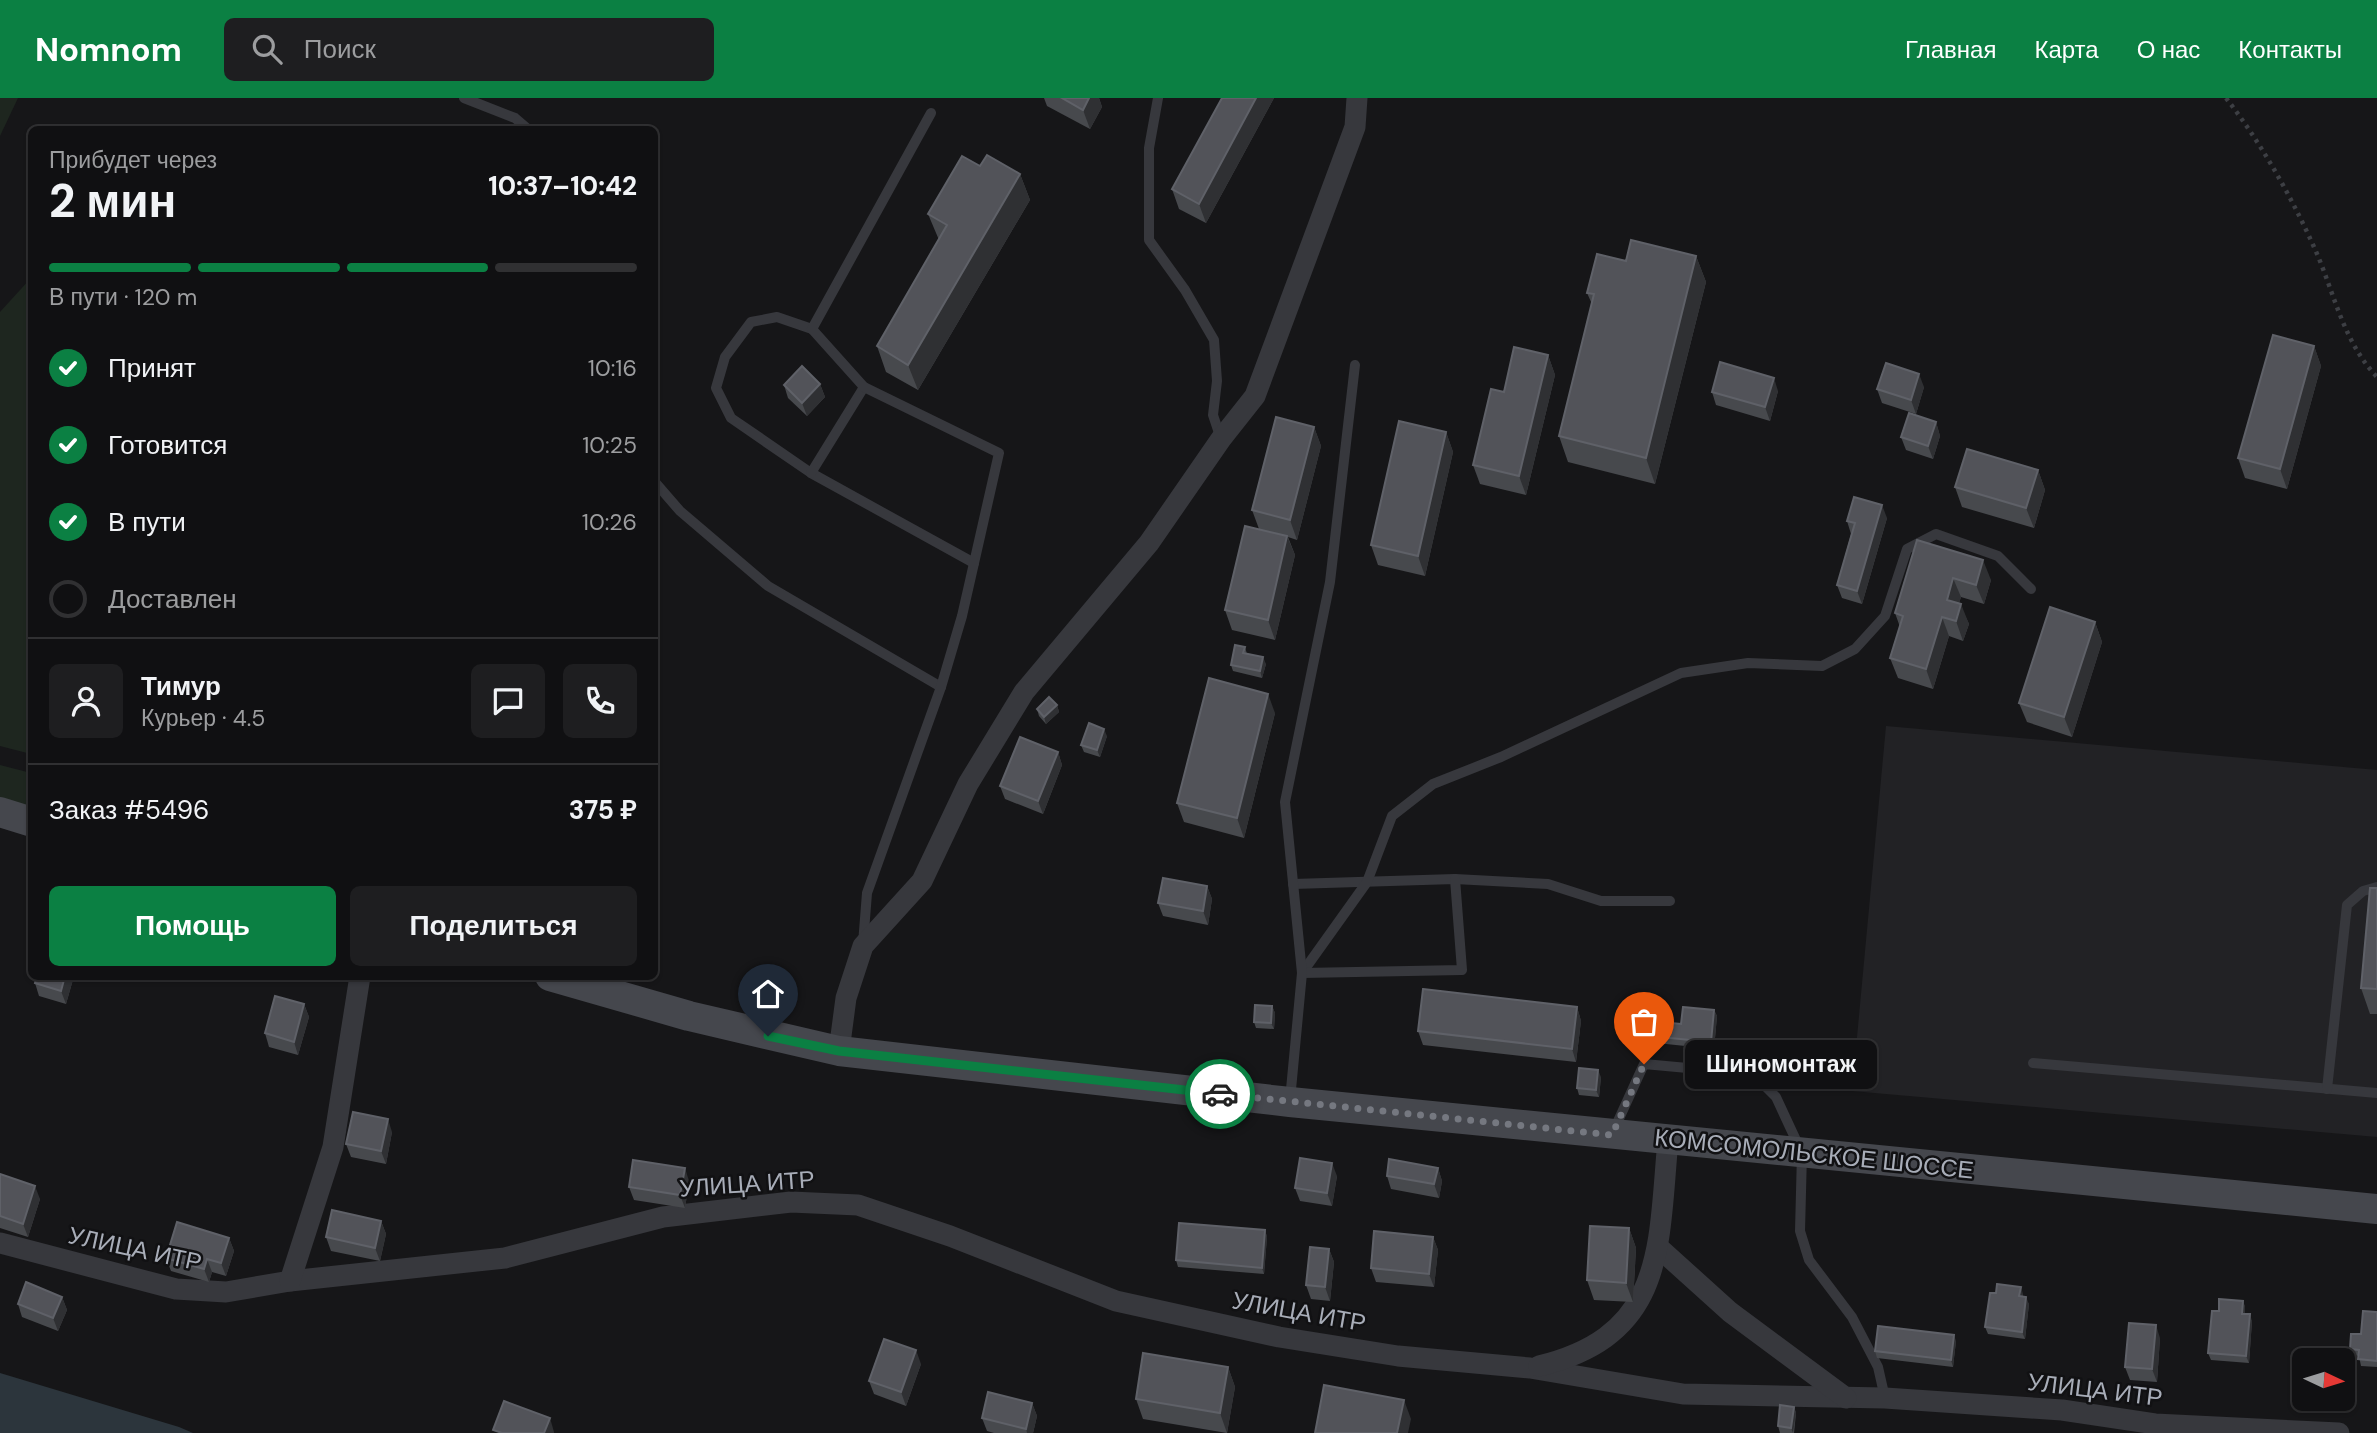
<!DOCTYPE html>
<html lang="ru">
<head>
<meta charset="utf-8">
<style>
  :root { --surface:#101012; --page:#1e1e20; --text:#f1f3f6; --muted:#9c9d9f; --line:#303032; --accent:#0b8043 }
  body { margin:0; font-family:"DM Sans",sans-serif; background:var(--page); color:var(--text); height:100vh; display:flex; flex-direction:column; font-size:26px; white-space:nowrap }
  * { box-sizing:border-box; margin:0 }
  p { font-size:23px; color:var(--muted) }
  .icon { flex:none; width:38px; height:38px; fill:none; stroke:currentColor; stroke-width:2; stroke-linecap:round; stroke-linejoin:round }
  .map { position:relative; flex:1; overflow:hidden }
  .drawer { position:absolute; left:28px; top:28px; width:630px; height:854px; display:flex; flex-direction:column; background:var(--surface); border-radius:10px; box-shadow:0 2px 5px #0004,0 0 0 2px var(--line) }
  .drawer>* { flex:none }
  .needle { width:46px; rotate:94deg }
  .fabs { position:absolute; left:2292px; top:1250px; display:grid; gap:14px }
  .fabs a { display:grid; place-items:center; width:63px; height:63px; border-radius:10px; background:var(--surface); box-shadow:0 2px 5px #0004,0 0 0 2px var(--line); font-size:35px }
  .pin { position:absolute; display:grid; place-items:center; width:60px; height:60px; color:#fff; margin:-72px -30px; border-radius:50% 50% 50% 0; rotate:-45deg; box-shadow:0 0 7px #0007 }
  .pin .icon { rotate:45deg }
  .courier { position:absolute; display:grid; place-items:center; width:70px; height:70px; margin:-35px; border:5px solid #0b8043; border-radius:50%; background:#fff; color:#222; box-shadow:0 2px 9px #0007 }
  .bubble { position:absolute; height:49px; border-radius:10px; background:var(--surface); box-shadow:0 2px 5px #0004,0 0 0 2px var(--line); font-size:23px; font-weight:800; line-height:49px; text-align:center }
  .summary em { font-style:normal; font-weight:800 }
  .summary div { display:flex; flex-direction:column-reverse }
  .summary { display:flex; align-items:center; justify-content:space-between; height:119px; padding:0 21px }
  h1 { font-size:46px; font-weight:800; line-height:52px }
  .bar { display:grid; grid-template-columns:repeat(4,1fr); gap:10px 7px; align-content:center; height:84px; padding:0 21px }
  .bar i { height:9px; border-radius:5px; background:var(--line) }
  .bar .selected { background:var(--accent) }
  .bar p { grid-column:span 4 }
  .line { display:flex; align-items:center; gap:18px; padding:0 21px; border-top:2px solid var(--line) }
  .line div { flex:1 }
  .round { display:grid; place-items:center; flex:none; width:74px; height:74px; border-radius:10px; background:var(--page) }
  ol { padding:0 21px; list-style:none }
  li { display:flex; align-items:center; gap:21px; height:77px }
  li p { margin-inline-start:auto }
  li .icon { padding:7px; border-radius:50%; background:var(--accent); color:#fff; stroke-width:4 }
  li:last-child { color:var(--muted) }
  li i { width:38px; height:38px; border:4px solid var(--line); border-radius:50% }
  .cta { display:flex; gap:14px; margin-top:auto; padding:14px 21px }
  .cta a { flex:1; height:80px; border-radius:10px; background:var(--accent); color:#fff; font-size:28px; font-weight:800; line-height:80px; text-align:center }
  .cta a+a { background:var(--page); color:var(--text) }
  header { display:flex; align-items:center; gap:42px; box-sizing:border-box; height:98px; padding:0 35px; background:var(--accent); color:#fff }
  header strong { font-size:33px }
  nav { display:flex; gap:38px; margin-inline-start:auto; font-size:24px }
  .search { width:490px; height:63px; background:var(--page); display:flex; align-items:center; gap:18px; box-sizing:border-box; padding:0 24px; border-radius:10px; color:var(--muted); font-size:26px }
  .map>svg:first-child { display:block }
  .built { fill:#222225 }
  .green { fill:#1e261f }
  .water { fill:#2c353c }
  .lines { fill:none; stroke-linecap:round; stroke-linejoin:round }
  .path { stroke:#3d3f44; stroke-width:4.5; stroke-dasharray:3.5 5; stroke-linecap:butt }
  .service { stroke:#37383d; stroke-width:10 }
  .minor { stroke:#37383d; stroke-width:21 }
  .secondary { stroke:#45474d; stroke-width:30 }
  .wall { fill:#47494d }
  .shaded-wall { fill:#2f3033 }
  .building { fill:#525359; stroke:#5f6168; stroke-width:2 }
  .done { stroke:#757880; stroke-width:7; stroke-dasharray:0 12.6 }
  .route { stroke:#0b8043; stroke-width:9 }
  .labels { text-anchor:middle; stroke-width:5; stroke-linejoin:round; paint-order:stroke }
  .street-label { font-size:24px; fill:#a8adb8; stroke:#111113 }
</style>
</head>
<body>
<header>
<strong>Nomnom</strong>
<div class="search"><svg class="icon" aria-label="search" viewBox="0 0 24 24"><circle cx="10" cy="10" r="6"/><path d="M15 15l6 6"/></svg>Поиск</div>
<nav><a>Главная</a><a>Карта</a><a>О нас</a><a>Контакты</a></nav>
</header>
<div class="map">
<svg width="2377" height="1335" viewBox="0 0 2377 1335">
  <rect width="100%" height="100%" fill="#161618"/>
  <polygon class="built" points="1886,628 2377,672 2377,1039 1852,993"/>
  <g class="green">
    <polygon points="0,0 18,0 0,38"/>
    <polygon points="31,180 31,656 0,648 0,214"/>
    <polygon points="0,667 31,675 31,711 0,701"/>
  </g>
  <polygon class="water" points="0,1275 179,1329 193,1335 0,1335"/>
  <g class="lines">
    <path class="path" d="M2226,0c35,45 64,96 88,149 20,44 28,93 63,130"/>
    <g class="service">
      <polyline points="464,0 515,20 529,32"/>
      <polyline points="1158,0 1149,50 1149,142 1185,192 1214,242 1217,283 1213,317 1221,341"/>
      <polyline points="812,231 777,219 751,224 725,259 716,290 731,320 811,375 974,465"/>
      <polyline points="811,375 864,289"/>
      <polyline points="654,383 680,413 768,488 941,589"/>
      <polyline points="1293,786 1455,781 1548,786 1601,803 1670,803"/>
      <polyline points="863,846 867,795 941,589 962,518 999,355 864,289 812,231 931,15"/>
      <polyline points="1302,875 1367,784 1392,718 1433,686 1501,659 1681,575 1748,565 1822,568 1855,551 1885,518 1907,451 1936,436 1998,458 2031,491"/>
      <polyline points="1302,875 1462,872 1455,781"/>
      <polyline points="2033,965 2377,995"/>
      <polyline points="2327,991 2347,807 2363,793 2377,789"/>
      <polyline points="1290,1002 1302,875 1285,704 1330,484 1355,267"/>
      <polyline points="1613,1034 1644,966 1753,976 1776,999 1802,1055 1800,1133 1809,1162 1852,1219 1878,1269 1885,1300"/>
    </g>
    <g class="minor">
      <polyline points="839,953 846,900 863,848 922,783 968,686 1024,594 1149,445 1221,341 1255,298 1355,29 1357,0"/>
      <polyline points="0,1145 176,1191 226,1194 290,1183 505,1160 663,1119 791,1104 858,1107 950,1138 1116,1203 1279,1239 1398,1258 1530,1270 1683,1296 1885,1300 2062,1312 2155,1326 2339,1335"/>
      <polyline points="1658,1149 1730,1214 1846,1300"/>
      <polyline points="290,1183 333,1049 360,878"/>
      <path d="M1539,1268c127,-31 119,-118 129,-226"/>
    </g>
    <g class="secondary">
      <polyline points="0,714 32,724"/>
      <polyline points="550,878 689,918 839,953 1290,1004 2377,1111"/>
    </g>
  </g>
  <g class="wall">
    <polygon points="1044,0 1099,0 1102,9 1090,31 1047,8"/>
    <polygon points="1222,0 1274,0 1206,125 1179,111 1172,91"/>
    <polygon points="980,68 1020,76 1030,102 918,292 886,274 877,248 939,142 928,116"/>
    <polygon points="1696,158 1706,184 1655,386 1568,364 1559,338 1592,206 1587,195"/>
    <polygon points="2314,248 2321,268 2287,391 2245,380 2238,360"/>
    <polygon points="1548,257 1555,277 1526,397 1480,386 1473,367 1504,294"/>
    <polygon points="820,286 825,299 807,318 788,300 784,287"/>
    <polygon points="1924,289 1916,316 1882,305 1877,291"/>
    <polygon points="1778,293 1770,323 1716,307 1712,294"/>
    <polygon points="1936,324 1940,338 1933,361 1906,352 1901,339"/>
    <polygon points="1314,329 1321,348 1297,442 1288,439 1295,457 1275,542 1232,532 1225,512 1259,431 1252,412"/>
    <polygon points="1446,334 1453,354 1425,478 1378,467 1371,447"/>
    <polygon points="2038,372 2045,392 2034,430 1962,409 1955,389"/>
    <polygon points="1887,420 1862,506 1842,500 1837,487 1851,436 1847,423"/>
    <polygon points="1917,442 1991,482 1984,506 1961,499 1959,505 1969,526 1963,543 1949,538 1933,591 1898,580 1890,560 1900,529 1895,515"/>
    <polygon points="2095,524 2102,544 2072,639 2027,624 2019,605"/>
    <polygon points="1245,549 1247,556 1266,566 1262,580 1233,573 1231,567"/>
    <polygon points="1057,607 1059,614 1046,626 1039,618 1037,611"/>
    <polygon points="1275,615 1244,740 1184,724 1177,705"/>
    <polygon points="1107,638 1100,659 1084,654 1081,647"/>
    <polygon points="1058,654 1062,667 1043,716 1005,701 1000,688"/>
    <polygon points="1207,788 1212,801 1208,827 1163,818 1158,805"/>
    <polygon points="2377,790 2377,916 2370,916 2361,890"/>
    <polygon points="74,878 66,906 39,898 35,885"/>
    <polygon points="304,906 309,919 298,957 269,949 265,935"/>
    <polygon points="1272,908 1275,915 1274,931 1256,930 1254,924"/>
    <polygon points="1577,909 1581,923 1576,964 1423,947 1418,933"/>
    <polygon points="1714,912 1717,918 1714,951 1647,944 1648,949 1647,959 1638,958 1635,952 1641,941 1639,937 1681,926"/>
    <polygon points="1601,979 1599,999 1579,997 1577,990"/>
    <polygon points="392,1034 386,1066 351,1059 346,1046"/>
    <polygon points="1438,1070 1442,1083 1439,1100 1391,1091 1387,1078"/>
    <polygon points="0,1076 40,1101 28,1139 0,1130"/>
    <polygon points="1337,1078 1332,1108 1300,1103 1295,1090"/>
    <polygon points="689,1083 685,1110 634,1102 629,1089"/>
    <polygon points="381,1123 386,1136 380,1163 331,1153 326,1139"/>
    <polygon points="1629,1130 1636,1150 1633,1204 1594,1202 1587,1182"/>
    <polygon points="1265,1132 1267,1139 1264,1176 1178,1169 1176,1162"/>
    <polygon points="1433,1139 1438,1152 1434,1189 1376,1184 1371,1170"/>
    <polygon points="229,1140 234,1153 226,1178 212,1174 209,1184 171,1173 166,1160"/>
    <polygon points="1329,1151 1334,1164 1330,1203 1311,1201 1306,1187"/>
    <polygon points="2023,1196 2023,1199 2029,1206 2025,1241 1988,1236 1985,1229"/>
    <polygon points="62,1199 67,1212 58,1233 22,1219 18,1206"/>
    <polygon points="2243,1203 2245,1209 2245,1216 2252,1223 2249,1265 2211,1262 2208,1255 2219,1213"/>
    <polygon points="2377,1214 2377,1269 2361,1268 2359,1258 2353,1257 2350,1251"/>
    <polygon points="2160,1240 2157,1284 2130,1282 2125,1269"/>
    <polygon points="1956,1243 1953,1269 1877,1260 1875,1253"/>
    <polygon points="921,1266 906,1308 874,1296 869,1283"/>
    <polygon points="1228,1269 1235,1289 1227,1335 1143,1321 1136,1301"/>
    <polygon points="1032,1305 1037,1318 1033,1335 994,1335 987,1333 982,1320"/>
    <polygon points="1794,1309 1796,1315 1794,1335 1780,1335 1778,1328"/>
  </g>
  <g class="shaded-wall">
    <polygon points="1089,0 1099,0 1102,9 1090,31 1083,12"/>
    <polygon points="1256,0 1274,0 1206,125 1199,106"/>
    <polygon points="1020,76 1030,102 918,292 908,267"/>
    <polygon points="1696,158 1706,184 1655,386 1646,360"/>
    <polygon points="2314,248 2321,268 2287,391 2280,371"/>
    <polygon points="1548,257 1555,277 1526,397 1519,378"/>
    <polygon points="1919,276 1924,289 1916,316 1911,302"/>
    <polygon points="1774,280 1778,293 1770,323 1765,309"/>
    <polygon points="820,286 825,299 807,318 802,305"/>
    <polygon points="1936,324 1940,338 1933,361 1928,348"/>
    <polygon points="1314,329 1321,348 1297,442 1290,422"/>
    <polygon points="1446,334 1453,354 1425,478 1418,458"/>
    <polygon points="2038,372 2045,392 2034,430 2026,410"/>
    <polygon points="1882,407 1887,420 1862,506 1857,493"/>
    <polygon points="1287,438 1295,457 1275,542 1268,522"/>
    <polygon points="1983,462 1991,482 1984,506 1976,487"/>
    <polygon points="1953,480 1961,499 1954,521 1947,502"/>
    <polygon points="1961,506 1969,526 1963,543 1956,523"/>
    <polygon points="1942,519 1949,538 1933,591 1926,571"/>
    <polygon points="2095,524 2102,544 2072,639 2064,619"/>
    <polygon points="1263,559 1266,566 1262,580 1260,573"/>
    <polygon points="1268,596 1275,615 1244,740 1237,720"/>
    <polygon points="1057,607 1059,614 1046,626 1044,619"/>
    <polygon points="1104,631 1107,638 1100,659 1097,652"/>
    <polygon points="1058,654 1062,667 1043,716 1038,703"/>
    <polygon points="1207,788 1212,801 1208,827 1203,813"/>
    <polygon points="65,878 74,878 66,906 61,893"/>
    <polygon points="304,906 309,919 298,957 294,944"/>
    <polygon points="1272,908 1275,915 1274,931 1271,925"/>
    <polygon points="1577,909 1581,923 1576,964 1572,951"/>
    <polygon points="1714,912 1717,918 1714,951 1711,944"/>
    <polygon points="1646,942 1648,949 1647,959 1645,952"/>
    <polygon points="1598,972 1601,979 1599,999 1596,992"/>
    <polygon points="388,1021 392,1034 386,1066 381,1053"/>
    <polygon points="1332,1065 1337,1078 1332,1108 1327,1095"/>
    <polygon points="685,1070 689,1083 685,1110 680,1097"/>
    <polygon points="1438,1070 1442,1083 1439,1100 1434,1086"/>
    <polygon points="35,1088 40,1101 28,1139 23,1126"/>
    <polygon points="381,1123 386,1136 380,1163 375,1150"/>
    <polygon points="1629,1130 1636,1150 1633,1204 1626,1185"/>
    <polygon points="1265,1132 1267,1139 1264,1176 1262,1170"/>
    <polygon points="1433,1139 1438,1152 1434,1189 1429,1176"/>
    <polygon points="229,1140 234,1153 226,1178 221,1165"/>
    <polygon points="1329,1151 1334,1164 1330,1203 1325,1189"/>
    <polygon points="207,1161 212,1174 209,1184 204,1171"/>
    <polygon points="2021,1189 2023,1196 2022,1205 2019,1198"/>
    <polygon points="62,1199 67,1212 58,1233 53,1220"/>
    <polygon points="2026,1199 2029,1206 2025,1241 2022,1234"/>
    <polygon points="2243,1203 2245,1209 2245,1222 2242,1216"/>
    <polygon points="2250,1216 2252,1223 2249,1265 2246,1258"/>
    <polygon points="2156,1227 2160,1240 2157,1284 2152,1271"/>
    <polygon points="1954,1237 1956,1243 1953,1269 1951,1262"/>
    <polygon points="916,1252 921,1266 906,1308 901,1294"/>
    <polygon points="1228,1269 1235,1289 1227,1335 1220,1315"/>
    <polygon points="1404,1302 1411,1321 1408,1335 1397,1335"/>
    <polygon points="1032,1305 1037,1318 1033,1335 1027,1335 1026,1331"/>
    <polygon points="1794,1309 1796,1315 1793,1335 1791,1330"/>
    <polygon points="550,1320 554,1334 554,1335 544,1335"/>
  </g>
  <g class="building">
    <polygon points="1062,0 1089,0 1083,12"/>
    <polygon points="1222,0 1256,0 1199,106 1172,91"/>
    <polygon points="987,57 1020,76 908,267 877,248 947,127 928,116 962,58 980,68"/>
    <polygon points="1631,142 1696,158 1646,360 1559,338 1594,196 1587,195 1597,156 1626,163"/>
    <polygon points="2273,237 2314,248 2280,371 2238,360"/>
    <polygon points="1514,249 1548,257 1519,378 1473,367 1491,291 1504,294"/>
    <polygon points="1720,264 1774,280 1765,309 1712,294"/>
    <polygon points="1886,265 1919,276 1911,302 1877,291"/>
    <polygon points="802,268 820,286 802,305 784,287"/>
    <polygon points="1909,315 1936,324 1928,348 1901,339"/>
    <polygon points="1276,319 1314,329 1290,422 1252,412"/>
    <polygon points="1399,323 1446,334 1418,458 1371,447"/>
    <polygon points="1967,351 2038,372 2026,410 1955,389"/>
    <polygon points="1854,399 1882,407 1857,493 1837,487 1855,425 1847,423"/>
    <polygon points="1245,428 1287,438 1268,522 1225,512"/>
    <polygon points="1917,442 1983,462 1976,487 1953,480 1947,502 1961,506 1956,523 1942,519 1926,571 1890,560 1903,518 1895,515"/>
    <polygon points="2050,509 2095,524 2064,619 2019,605"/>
    <polygon points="1235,547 1245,549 1243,555 1263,559 1260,573 1231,567"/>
    <polygon points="1209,580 1268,596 1237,720 1177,705"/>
    <polygon points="1049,599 1057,607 1044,619 1037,611"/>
    <polygon points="1089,625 1104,631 1097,652 1081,647"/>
    <polygon points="1020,639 1058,654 1038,703 1000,688"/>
    <polygon points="1163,780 1207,788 1203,813 1158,805"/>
    <polygon points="2370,790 2377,790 2377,891 2361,890"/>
    <polygon points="37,878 65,878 61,893 35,885"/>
    <polygon points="1423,891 1577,909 1572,951 1418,933"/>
    <polygon points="275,898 304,906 294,944 265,935"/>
    <polygon points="1255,907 1272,908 1271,925 1254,924"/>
    <polygon points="1683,909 1714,912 1711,944 1639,937 1641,922 1681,926"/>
    <polygon points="1636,941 1646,942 1645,952 1635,952"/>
    <polygon points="1579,970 1598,972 1596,992 1577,990"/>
    <polygon points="353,1014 388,1021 381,1053 346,1046"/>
    <polygon points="1300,1060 1332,1065 1327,1095 1295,1090"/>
    <polygon points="1389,1061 1438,1070 1434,1086 1387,1078"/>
    <polygon points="633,1062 685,1070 680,1097 629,1089"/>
    <polygon points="0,1076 35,1088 23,1126 0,1118"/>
    <polygon points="332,1112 381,1123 375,1150 326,1139"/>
    <polygon points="177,1124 229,1140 221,1165 207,1161 204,1171 166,1160"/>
    <polygon points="1179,1125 1265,1132 1262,1170 1176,1162"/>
    <polygon points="1590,1128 1629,1130 1626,1185 1587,1182"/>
    <polygon points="1374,1133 1433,1139 1429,1176 1371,1170"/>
    <polygon points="1310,1149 1329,1151 1325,1189 1306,1187"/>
    <polygon points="26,1184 62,1199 53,1220 18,1206"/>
    <polygon points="1997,1186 2021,1189 2019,1198 2026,1199 2022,1234 1985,1229 1990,1195 1996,1195"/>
    <polygon points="2219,1201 2243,1203 2242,1216 2250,1216 2246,1258 2208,1255 2212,1213 2219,1213"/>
    <polygon points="2363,1213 2377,1214 2377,1263 2358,1261 2359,1252 2350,1251 2351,1236 2361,1236"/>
    <polygon points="2129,1225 2156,1227 2152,1271 2125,1269"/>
    <polygon points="1878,1228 1954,1237 1951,1262 1875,1253"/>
    <polygon points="884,1241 916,1252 901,1294 869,1283"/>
    <polygon points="1143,1255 1228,1269 1220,1315 1136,1301"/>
    <polygon points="1324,1287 1404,1302 1397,1335 1315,1335"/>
    <polygon points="988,1294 1032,1305 1026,1331 982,1320"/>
    <polygon points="504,1303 550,1320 544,1335 502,1335 493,1332"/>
    <polygon points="1780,1307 1794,1309 1791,1330 1778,1328"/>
  </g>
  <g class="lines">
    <polyline class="done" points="1220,996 1612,1037 1644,966"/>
    <polyline class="route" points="768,938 839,953 1220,996"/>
  </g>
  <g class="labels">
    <g class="street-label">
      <text transform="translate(1814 1056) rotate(6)" y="8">КОМСОМОЛЬСКОЕ ШОССЕ</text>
      <text transform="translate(747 1086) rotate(-4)" y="8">УЛИЦА ИТР</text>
      <text transform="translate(135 1151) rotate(12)" y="8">УЛИЦА ИТР</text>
      <text transform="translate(1299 1214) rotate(10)" y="8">УЛИЦА ИТР</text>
      <text transform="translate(2095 1292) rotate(7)" y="8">УЛИЦА ИТР</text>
    </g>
  </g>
</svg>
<div class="fabs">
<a><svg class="needle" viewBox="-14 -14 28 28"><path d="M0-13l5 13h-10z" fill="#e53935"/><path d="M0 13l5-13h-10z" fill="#9c9d9f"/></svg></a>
</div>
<div class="pin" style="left:1644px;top:966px;background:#ea580c"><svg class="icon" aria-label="bag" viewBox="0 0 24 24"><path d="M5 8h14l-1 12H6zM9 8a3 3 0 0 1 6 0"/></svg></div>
<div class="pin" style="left:768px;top:938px;background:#1f2937"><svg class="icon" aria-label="home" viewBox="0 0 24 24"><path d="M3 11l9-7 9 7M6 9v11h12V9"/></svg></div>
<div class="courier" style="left:1220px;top:996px"><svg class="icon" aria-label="car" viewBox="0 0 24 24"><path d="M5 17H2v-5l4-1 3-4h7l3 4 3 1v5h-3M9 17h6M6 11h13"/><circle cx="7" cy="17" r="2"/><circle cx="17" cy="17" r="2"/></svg></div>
<div class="bubble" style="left:1685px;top:942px;width:192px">Шиномонтаж</div>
<section class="drawer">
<div class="summary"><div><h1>2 мин</h1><p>Прибудет через</p></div><em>10:37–10:42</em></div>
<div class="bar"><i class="selected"></i><i class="selected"></i><i class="selected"></i><i></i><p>В пути · 120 m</p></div>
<ol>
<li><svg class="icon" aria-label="check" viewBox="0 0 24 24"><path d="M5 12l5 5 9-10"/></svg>Принят<p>10:16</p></li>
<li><svg class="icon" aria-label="check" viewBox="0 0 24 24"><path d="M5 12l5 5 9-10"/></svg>Готовится<p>10:25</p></li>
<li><svg class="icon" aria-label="check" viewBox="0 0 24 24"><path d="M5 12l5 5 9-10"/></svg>В пути<p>10:26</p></li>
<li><i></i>Доставлен</li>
</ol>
<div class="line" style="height:126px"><a class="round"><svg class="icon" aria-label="person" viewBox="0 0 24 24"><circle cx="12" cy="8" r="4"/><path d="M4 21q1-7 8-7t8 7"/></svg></a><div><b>Тимур</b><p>Курьер · 4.5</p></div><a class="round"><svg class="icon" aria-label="chat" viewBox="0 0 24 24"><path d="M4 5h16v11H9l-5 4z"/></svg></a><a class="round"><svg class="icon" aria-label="phone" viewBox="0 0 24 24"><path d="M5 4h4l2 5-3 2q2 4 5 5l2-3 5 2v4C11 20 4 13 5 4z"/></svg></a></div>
<div class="line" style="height:91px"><div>Заказ #5496</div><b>375 ₽</b></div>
<div class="cta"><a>Помощь</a><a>Поделиться</a></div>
</section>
</div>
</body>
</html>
